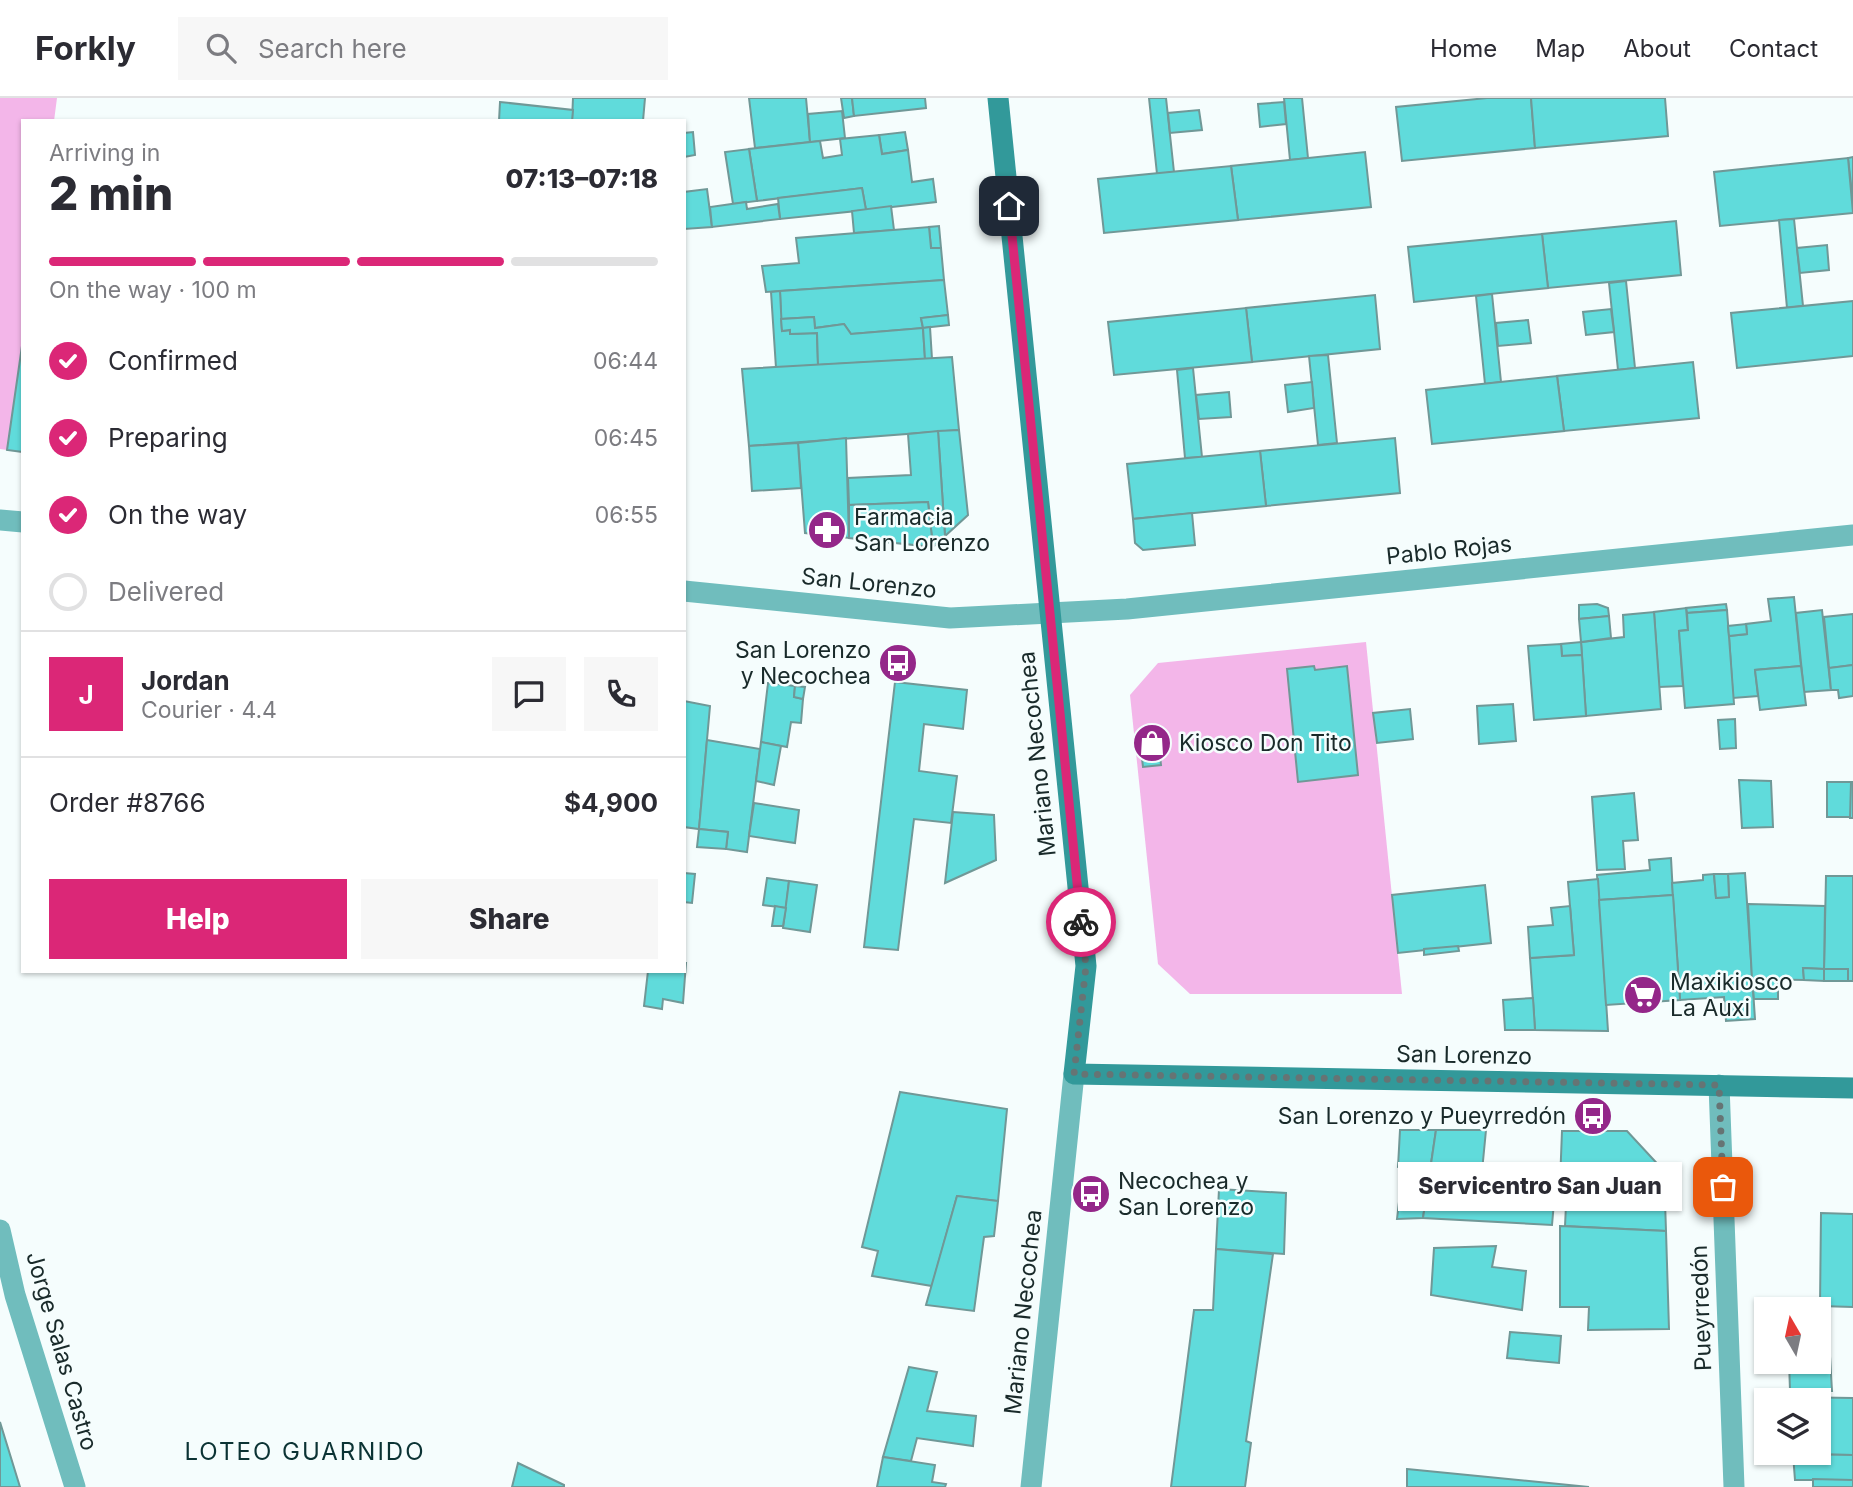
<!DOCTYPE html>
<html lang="en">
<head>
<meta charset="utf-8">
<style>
  :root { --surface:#fff; --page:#f7f7f7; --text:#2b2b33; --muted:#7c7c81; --line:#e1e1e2; --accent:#db2777 }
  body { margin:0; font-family:Inter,sans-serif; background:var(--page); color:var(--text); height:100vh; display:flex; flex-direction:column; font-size:26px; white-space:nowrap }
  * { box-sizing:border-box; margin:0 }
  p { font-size:23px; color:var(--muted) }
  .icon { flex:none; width:38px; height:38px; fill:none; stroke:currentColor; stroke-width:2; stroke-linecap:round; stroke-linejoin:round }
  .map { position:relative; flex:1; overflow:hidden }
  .panel { position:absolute; left:21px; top:21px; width:665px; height:854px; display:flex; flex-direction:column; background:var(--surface); border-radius:0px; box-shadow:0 2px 5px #0004 }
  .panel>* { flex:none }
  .needle { width:46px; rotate:351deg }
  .buttons { position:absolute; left:1754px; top:1199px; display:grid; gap:14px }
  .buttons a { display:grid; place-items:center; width:77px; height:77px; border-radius:0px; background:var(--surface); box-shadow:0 2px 5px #0004; font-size:35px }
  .pin { position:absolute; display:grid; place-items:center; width:60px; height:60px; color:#fff; margin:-30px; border-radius:14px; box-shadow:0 4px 10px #0006 }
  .courier { position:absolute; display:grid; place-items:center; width:70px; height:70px; margin:-35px; border:5px solid #db2777; border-radius:50%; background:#fff; color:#222; box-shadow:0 2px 9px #0007 }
  .bubble { position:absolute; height:49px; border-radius:0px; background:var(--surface); box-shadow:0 2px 5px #0004; font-size:23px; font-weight:800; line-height:49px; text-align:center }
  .headline em { font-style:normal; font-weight:800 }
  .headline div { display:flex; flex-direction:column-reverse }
  .headline { display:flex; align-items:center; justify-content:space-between; height:119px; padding:0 28px }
  h1 { font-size:46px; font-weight:800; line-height:52px }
  .bar { display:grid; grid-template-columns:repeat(4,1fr); gap:10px 7px; align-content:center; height:84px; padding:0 28px }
  .bar i { height:9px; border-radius:5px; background:var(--line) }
  .bar .current { background:var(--accent) }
  .bar p { grid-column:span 4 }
  .line { display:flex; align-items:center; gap:18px; padding:0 28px; border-top:2px solid var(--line) }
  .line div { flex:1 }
  .round { display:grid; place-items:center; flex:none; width:74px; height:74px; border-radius:0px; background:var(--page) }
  ol { padding:0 28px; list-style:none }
  li { display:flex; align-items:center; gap:21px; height:77px }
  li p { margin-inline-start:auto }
  li .icon { padding:7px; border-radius:50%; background:var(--accent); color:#fff; stroke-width:4 }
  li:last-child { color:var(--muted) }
  li i { width:38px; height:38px; border:4px solid var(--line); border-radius:50% }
  .action { display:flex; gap:14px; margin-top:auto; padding:14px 28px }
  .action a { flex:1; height:80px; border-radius:0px; background:var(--accent); color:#fff; font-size:28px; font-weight:800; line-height:80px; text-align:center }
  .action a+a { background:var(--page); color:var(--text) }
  header { display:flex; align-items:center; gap:42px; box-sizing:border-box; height:98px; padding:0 35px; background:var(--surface); border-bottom:2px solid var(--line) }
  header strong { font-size:33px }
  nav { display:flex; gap:38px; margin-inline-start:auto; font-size:24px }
  .search { width:490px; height:63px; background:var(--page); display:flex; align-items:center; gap:18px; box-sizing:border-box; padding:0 24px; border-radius:0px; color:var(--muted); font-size:26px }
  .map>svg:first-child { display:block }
  .green { fill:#f3b6e9 }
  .building { fill:#60dbdb; stroke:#709897; stroke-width:2 }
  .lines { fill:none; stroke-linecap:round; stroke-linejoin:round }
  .minor { stroke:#70bdbd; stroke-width:21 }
  .tertiary { stroke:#70bdbd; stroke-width:21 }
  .secondary { stroke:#32999a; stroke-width:21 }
  .done { stroke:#667474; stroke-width:7; stroke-dasharray:0 12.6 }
  .route { stroke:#db2777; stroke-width:9 }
  .labels { text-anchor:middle; stroke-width:5; stroke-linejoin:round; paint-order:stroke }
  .poi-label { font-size:23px; fill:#192a2a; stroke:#f5fdfd; text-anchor:start }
  .street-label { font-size:23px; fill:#192a2a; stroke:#f5fdfd }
  .neighbourhood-label { font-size:24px; letter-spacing:2px; fill:#0b3334; stroke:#f5fdfd }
</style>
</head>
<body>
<header>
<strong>Forkly</strong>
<div class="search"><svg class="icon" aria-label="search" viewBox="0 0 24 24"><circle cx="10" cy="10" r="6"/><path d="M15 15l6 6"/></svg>Search here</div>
<nav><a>Home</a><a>Map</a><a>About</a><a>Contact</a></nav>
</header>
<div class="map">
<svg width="1853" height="1389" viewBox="0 0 1853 1389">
  <rect width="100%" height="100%" fill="#f5fdfd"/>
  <g class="green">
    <polygon points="0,0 57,0 54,23 23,23 23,241 7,352 0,351"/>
    <polygon points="1366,544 1402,896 1190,896 1158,866 1130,597 1158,565"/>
  </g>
  <g class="building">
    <polygon points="573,0 645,0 643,23 572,23"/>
    <polygon points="749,0 806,0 810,44 755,50"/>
    <polygon points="841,0 852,0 854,18 844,20"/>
    <polygon points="852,0 925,0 926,10 854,18"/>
    <polygon points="1149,0 1166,0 1174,74 1157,76"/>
    <polygon points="1284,0 1302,0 1308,60 1290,62"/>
    <polygon points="1487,0 1531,0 1535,50 1402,63 1396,9"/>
    <polygon points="1531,0 1665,0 1668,38 1535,50"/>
    <polygon points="500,4 573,12 572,23 499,23"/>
    <polygon points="1284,4 1286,26 1260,29 1258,6"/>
    <polygon points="1199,12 1202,32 1170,35 1168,15"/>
    <polygon points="842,13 845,40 810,44 808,16"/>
    <polygon points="693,34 695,57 684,59 684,35"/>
    <polygon points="905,34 908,52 882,56 879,37"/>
    <polygon points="879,37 882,56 908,52 912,84 933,81 936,104 866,112 862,90 757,103 749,51 820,43 823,60 842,57 840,41"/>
    <polygon points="749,51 757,103 733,106 725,54"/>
    <polygon points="1365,54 1371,109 1238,122 1231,68"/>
    <polygon points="1853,59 1853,104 1848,60"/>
    <polygon points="1848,60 1853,115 1720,128 1714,74"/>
    <polygon points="1231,68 1238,122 1104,135 1098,81"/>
    <polygon points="862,90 866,112 780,121 778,100"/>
    <polygon points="707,91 712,129 684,131 684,94"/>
    <polygon points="746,104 747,111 778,106 780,121 712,129 710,109"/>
    <polygon points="891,108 894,132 854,135 852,113"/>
    <polygon points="1794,121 1803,208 1787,210 1779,122"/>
    <polygon points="1676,123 1681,177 1548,190 1542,136"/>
    <polygon points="939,128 941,150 931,150 929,129"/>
    <polygon points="929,129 931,150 941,150 944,182 766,194 762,168 799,165 796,140"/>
    <polygon points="1542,136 1548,190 1414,204 1408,149"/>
    <polygon points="1827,147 1829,172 1800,175 1797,150"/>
    <polygon points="944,182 948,217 921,220 923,230 851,236 844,226 815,230 814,219 781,221 780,193"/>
    <polygon points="1626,183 1635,270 1618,272 1609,185"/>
    <polygon points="780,193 782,233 790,232 790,236 817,235 818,267 776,270 771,194"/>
    <polygon points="1492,196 1501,284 1485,286 1476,198"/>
    <polygon points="1375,197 1380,251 1252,264 1246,210"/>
    <polygon points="1853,203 1853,258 1737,270 1731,215"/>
    <polygon points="1246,210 1252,264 1114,277 1108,224"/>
    <polygon points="1611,211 1614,234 1586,237 1583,214"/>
    <polygon points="948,217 949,227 923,230 921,220"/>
    <polygon points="814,219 815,230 844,226 851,236 923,230 925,261 818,267 817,235 790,236 790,232 782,233 781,221"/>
    <polygon points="1528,222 1531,245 1498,248 1496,225"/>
    <polygon points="930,229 932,261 925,261 923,230"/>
    <polygon points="23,241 23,354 7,352"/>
    <polygon points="1328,257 1337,345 1318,347 1309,258"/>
    <polygon points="952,259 959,332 749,348 742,271"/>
    <polygon points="1693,264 1699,320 1564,333 1557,278"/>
    <polygon points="1193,270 1202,359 1185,360 1177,272"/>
    <polygon points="1557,278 1564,333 1432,346 1426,292"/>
    <polygon points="1312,284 1314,310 1288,314 1285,287"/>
    <polygon points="1229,294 1231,319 1199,321 1196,297"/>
    <polygon points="959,332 968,417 945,438 938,333"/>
    <polygon points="938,333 945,438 933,449 928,404 849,407 848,380 911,377 908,336"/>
    <polygon points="846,340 849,440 805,435 798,345"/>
    <polygon points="1395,340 1400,395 1266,408 1260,353"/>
    <polygon points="798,345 801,390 752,393 749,348"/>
    <polygon points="1260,353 1266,408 1133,421 1127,366"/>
    <polygon points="928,404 933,449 849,440 849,407"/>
    <polygon points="1192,415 1195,447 1143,452 1135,445 1133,421"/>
    <polygon points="1794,499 1801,568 1755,572 1758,598 1733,600 1729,538 1747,536 1746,526 1771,523 1768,501"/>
    <polygon points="1597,506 1608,510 1609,518 1579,521 1579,507"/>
    <polygon points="1726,506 1727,512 1687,515 1686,510"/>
    <polygon points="1686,510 1688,532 1679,533 1683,588 1659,589 1654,514"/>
    <polygon points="1727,512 1734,606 1685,610 1679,533 1688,532 1687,515"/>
    <polygon points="1822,512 1831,592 1804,594 1796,515"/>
    <polygon points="1654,514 1661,611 1586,618 1581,544 1624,539 1623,517"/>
    <polygon points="1853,516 1853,567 1829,570 1824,519"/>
    <polygon points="1609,518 1611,540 1581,544 1579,521"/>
    <polygon points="1746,526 1747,536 1729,538 1728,528"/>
    <polygon points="1581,544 1582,557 1562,558 1561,546"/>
    <polygon points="1561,546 1562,558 1582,557 1586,618 1534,622 1528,548"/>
    <polygon points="1853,567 1853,598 1839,600 1838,592 1831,592 1829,570"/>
    <polygon points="1314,568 1315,572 1347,568 1358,677 1298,684 1287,571"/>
    <polygon points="1801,568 1806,607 1760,612 1755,572"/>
    <polygon points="895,584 967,592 963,631 924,626 919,673 957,678 951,725 914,721 898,852 864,849"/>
    <polygon points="768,585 795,588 794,599 803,601 801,625 791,624 787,649 761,644"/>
    <polygon points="795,588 805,589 803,601 794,599"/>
    <polygon points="684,603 710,608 699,731 684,729"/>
    <polygon points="1513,606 1516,643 1479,646 1477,608"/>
    <polygon points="1410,611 1413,641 1377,645 1373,615"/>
    <polygon points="1735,621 1736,650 1720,651 1718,622"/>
    <polygon points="1157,633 1161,667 1143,669 1139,635"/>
    <polygon points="707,642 760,651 747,754 726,751 728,734 699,731"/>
    <polygon points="761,644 781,648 774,687 756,683"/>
    <polygon points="1739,682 1771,683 1773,729 1742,730"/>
    <rect x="1827" y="684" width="24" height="35"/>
    <polygon points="1851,684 1853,684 1853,720 1850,720"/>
    <polygon points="1634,695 1638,742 1623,743 1625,771 1597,772 1592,699"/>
    <polygon points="754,705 799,712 795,745 749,738"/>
    <polygon points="953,714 994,717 996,762 945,785"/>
    <polygon points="699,731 728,734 726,751 697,749"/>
    <polygon points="1671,760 1673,797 1599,802 1597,777 1650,772 1649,762"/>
    <polygon points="684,775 695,776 692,805 684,804"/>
    <polygon points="1745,775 1755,921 1726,923 1724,899 1680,902 1672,785 1703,782 1703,777 1714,776 1716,800 1729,799 1728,776"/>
    <polygon points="1714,776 1728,776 1729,799 1716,800"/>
    <polygon points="1826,778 1853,778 1853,883 1848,883 1848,871 1824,871"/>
    <polygon points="767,780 789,783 786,810 763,807"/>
    <polygon points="1598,781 1608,933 1535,932 1530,860 1574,857 1568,784"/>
    <polygon points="789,783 817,787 810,834 783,830"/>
    <polygon points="1485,787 1491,845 1398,855 1392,797"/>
    <polygon points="1673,797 1680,902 1606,907 1599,802"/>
    <polygon points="1748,806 1825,808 1824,871 1803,870 1804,882 1752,881"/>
    <polygon points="775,808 786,810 783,828 772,828"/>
    <polygon points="1570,808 1574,857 1530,860 1528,829 1553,827 1551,810"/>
    <polygon points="1458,848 1459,853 1424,857 1424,851"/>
    <polygon points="684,865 686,865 683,905 663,901 662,911 644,908 648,873 684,873"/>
    <polygon points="1803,870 1824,871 1824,883 1804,882"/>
    <rect x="1824" y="871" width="24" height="12"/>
    <polygon points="1778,880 1778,901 1754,901 1752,881"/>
    <polygon points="1533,900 1535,932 1505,932 1503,902"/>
    <polygon points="900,994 1007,1011 998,1103 957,1098 932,1188 872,1178 878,1153 862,1149"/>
    <polygon points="1400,1032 1436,1032 1423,1120 1397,1121 1403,1070 1398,1069"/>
    <polygon points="1436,1032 1486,1032 1480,1094 1505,1094 1504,1101 1554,1104 1552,1127 1423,1120"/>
    <polygon points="1562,1033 1627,1033 1664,1073 1666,1133 1565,1128 1567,1086 1560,1085"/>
    <polygon points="1219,1091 1286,1095 1284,1156 1216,1151"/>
    <polygon points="957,1098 998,1103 994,1138 984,1139 974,1213 926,1207"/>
    <polygon points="1821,1115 1853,1116 1853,1209 1820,1208"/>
    <polygon points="1560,1128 1666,1133 1669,1231 1588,1232 1589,1209 1560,1209"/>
    <polygon points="1496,1148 1492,1169 1526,1173 1522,1212 1431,1197 1434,1150"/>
    <polygon points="1216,1151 1273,1156 1246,1343 1251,1345 1245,1389 1171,1389 1194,1212 1213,1212"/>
    <rect x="1786" y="1207" width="20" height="4"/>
    <polygon points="1510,1234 1561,1238 1559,1265 1507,1260"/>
    <polygon points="1830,1258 1832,1293 1790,1292 1789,1264 1818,1264 1818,1259"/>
    <polygon points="909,1269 937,1274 927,1313 976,1318 973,1348 917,1340 911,1363 883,1359"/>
    <polygon points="1791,1299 1853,1300 1853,1357 1793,1356 1818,1354 1818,1302 1791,1302"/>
    <polygon points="0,1324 20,1389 0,1389"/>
    <polygon points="1793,1356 1853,1357 1853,1382 1795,1382"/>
    <polygon points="883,1359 935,1367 932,1384 946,1386 945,1389 877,1389"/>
    <polygon points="518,1365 564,1387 564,1389 512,1389"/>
    <polygon points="1407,1371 1589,1389 1407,1389"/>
    <polygon points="1813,1381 1853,1382 1853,1389 1813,1389"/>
  </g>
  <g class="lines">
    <g class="minor">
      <polyline points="1050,515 1127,511 1853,437"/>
      <polyline points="1719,987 1734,1389"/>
      <polyline points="0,1132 15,1197 75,1389"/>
      <polyline points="1031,1389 1074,976"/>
    </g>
    <g class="tertiary">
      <polyline points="0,422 23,424"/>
      <polyline points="684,493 950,520 1050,515"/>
    </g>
    <polyline class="secondary" points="998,0 1086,868 1074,976 1853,990"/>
  </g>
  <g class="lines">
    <polyline class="done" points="1081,824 1086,868 1074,976 1719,987 1723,1089"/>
    <polyline class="route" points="1009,108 1081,824"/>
  </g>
  <defs>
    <symbol id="pharmacy-disc" viewBox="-11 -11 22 22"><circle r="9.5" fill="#942789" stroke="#f5fdfd"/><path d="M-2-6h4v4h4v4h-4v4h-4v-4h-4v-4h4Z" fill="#fff"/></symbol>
    <symbol id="bus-disc" viewBox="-11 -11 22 22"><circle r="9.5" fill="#942789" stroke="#f5fdfd"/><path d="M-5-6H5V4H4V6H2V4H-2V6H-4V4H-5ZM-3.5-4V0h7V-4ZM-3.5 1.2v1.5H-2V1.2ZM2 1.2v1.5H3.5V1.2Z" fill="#fff"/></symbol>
    <symbol id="shop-disc" viewBox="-11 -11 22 22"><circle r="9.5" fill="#942789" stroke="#f5fdfd"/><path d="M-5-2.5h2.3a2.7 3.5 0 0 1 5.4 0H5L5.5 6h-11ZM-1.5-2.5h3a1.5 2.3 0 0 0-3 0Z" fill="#fff"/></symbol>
    <symbol id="supermarket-disc" viewBox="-11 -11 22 22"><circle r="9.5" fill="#942789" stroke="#f5fdfd"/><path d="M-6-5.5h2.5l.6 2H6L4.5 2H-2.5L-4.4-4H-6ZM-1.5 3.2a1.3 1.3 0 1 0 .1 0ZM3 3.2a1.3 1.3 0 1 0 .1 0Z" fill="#fff"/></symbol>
  </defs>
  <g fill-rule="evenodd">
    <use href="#pharmacy-disc" x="805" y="410" width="44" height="44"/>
    <use href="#bus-disc" x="876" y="543" width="44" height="44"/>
    <use href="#shop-disc" x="1130" y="623" width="44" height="44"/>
    <use href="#supermarket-disc" x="1621" y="875" width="44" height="44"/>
    <use href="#bus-disc" x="1571" y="996" width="44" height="44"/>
    <use href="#bus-disc" x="1069" y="1074" width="44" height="44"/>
  </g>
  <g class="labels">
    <g class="poi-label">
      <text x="854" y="427">Farmacia<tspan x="854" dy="26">San Lorenzo</tspan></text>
      <text x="871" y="560" text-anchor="end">San Lorenzo<tspan x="871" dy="26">y Necochea</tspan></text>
      <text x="1179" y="653">Kiosco Don Tito</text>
      <text x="1670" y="892">Maxikiosco<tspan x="1670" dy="26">La Auxi</tspan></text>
      <text x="1566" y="1026" text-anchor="end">San Lorenzo y Pueyrredón</text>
      <text x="1118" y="1091">Necochea y<tspan x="1118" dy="26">San Lorenzo</tspan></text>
    </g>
    <g class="street-label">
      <text transform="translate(1449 452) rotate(-6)" y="8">Pablo Rojas</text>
      <text transform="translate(869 485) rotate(6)" y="8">San Lorenzo</text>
      <text transform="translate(1037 656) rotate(-96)" y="8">Mariano Necochea</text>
      <text transform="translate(1464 957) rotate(1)" y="8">San Lorenzo</text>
      <text transform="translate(1701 1210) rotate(-92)" y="8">Pueyrredón</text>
      <text transform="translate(1023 1214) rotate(-84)" y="8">Mariano Necochea</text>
      <text transform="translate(62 1253) rotate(74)" y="8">Jorge Salas Castro</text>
    </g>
    <g class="neighbourhood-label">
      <text x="305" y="1362">LOTEO GUARNIDO</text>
    </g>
  </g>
</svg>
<div class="buttons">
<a><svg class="needle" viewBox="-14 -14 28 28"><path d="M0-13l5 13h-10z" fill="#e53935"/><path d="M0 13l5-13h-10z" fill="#7c7c81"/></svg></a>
<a><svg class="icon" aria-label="layers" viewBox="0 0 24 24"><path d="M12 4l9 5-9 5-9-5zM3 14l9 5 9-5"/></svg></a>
</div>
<div class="pin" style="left:1723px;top:1089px;background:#ea580c"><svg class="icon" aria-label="bag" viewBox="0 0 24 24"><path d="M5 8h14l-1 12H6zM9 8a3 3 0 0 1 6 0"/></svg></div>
<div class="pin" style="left:1009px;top:108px;background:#1f2937"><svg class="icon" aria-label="home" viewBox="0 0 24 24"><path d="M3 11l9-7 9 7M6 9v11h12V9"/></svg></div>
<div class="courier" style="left:1081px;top:824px"><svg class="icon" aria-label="bike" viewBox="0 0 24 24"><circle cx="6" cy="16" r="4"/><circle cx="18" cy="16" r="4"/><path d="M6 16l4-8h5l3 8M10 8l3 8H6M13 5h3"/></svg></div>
<div class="bubble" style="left:1398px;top:1064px;width:284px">Servicentro San Juan</div>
<section class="panel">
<div class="headline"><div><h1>2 min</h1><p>Arriving in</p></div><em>07:13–07:18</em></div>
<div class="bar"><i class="current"></i><i class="current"></i><i class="current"></i><i></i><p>On the way · 100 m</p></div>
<ol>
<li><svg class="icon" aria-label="check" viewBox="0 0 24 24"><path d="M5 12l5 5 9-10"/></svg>Confirmed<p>06:44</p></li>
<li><svg class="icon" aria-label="check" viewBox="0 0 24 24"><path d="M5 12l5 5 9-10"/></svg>Preparing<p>06:45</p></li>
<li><svg class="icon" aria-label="check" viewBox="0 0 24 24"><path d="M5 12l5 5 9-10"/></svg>On the way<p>06:55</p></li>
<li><i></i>Delivered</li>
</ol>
<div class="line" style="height:126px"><b class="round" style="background:var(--accent);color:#fff">J</b><div><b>Jordan</b><p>Courier · 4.4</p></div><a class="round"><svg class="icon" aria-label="chat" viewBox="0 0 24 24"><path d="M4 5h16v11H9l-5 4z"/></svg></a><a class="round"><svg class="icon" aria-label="phone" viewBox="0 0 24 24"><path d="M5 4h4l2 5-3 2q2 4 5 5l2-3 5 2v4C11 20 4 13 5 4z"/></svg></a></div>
<div class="line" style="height:91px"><div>Order #8766</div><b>$4,900</b></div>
<div class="action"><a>Help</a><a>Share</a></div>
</section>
</div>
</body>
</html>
